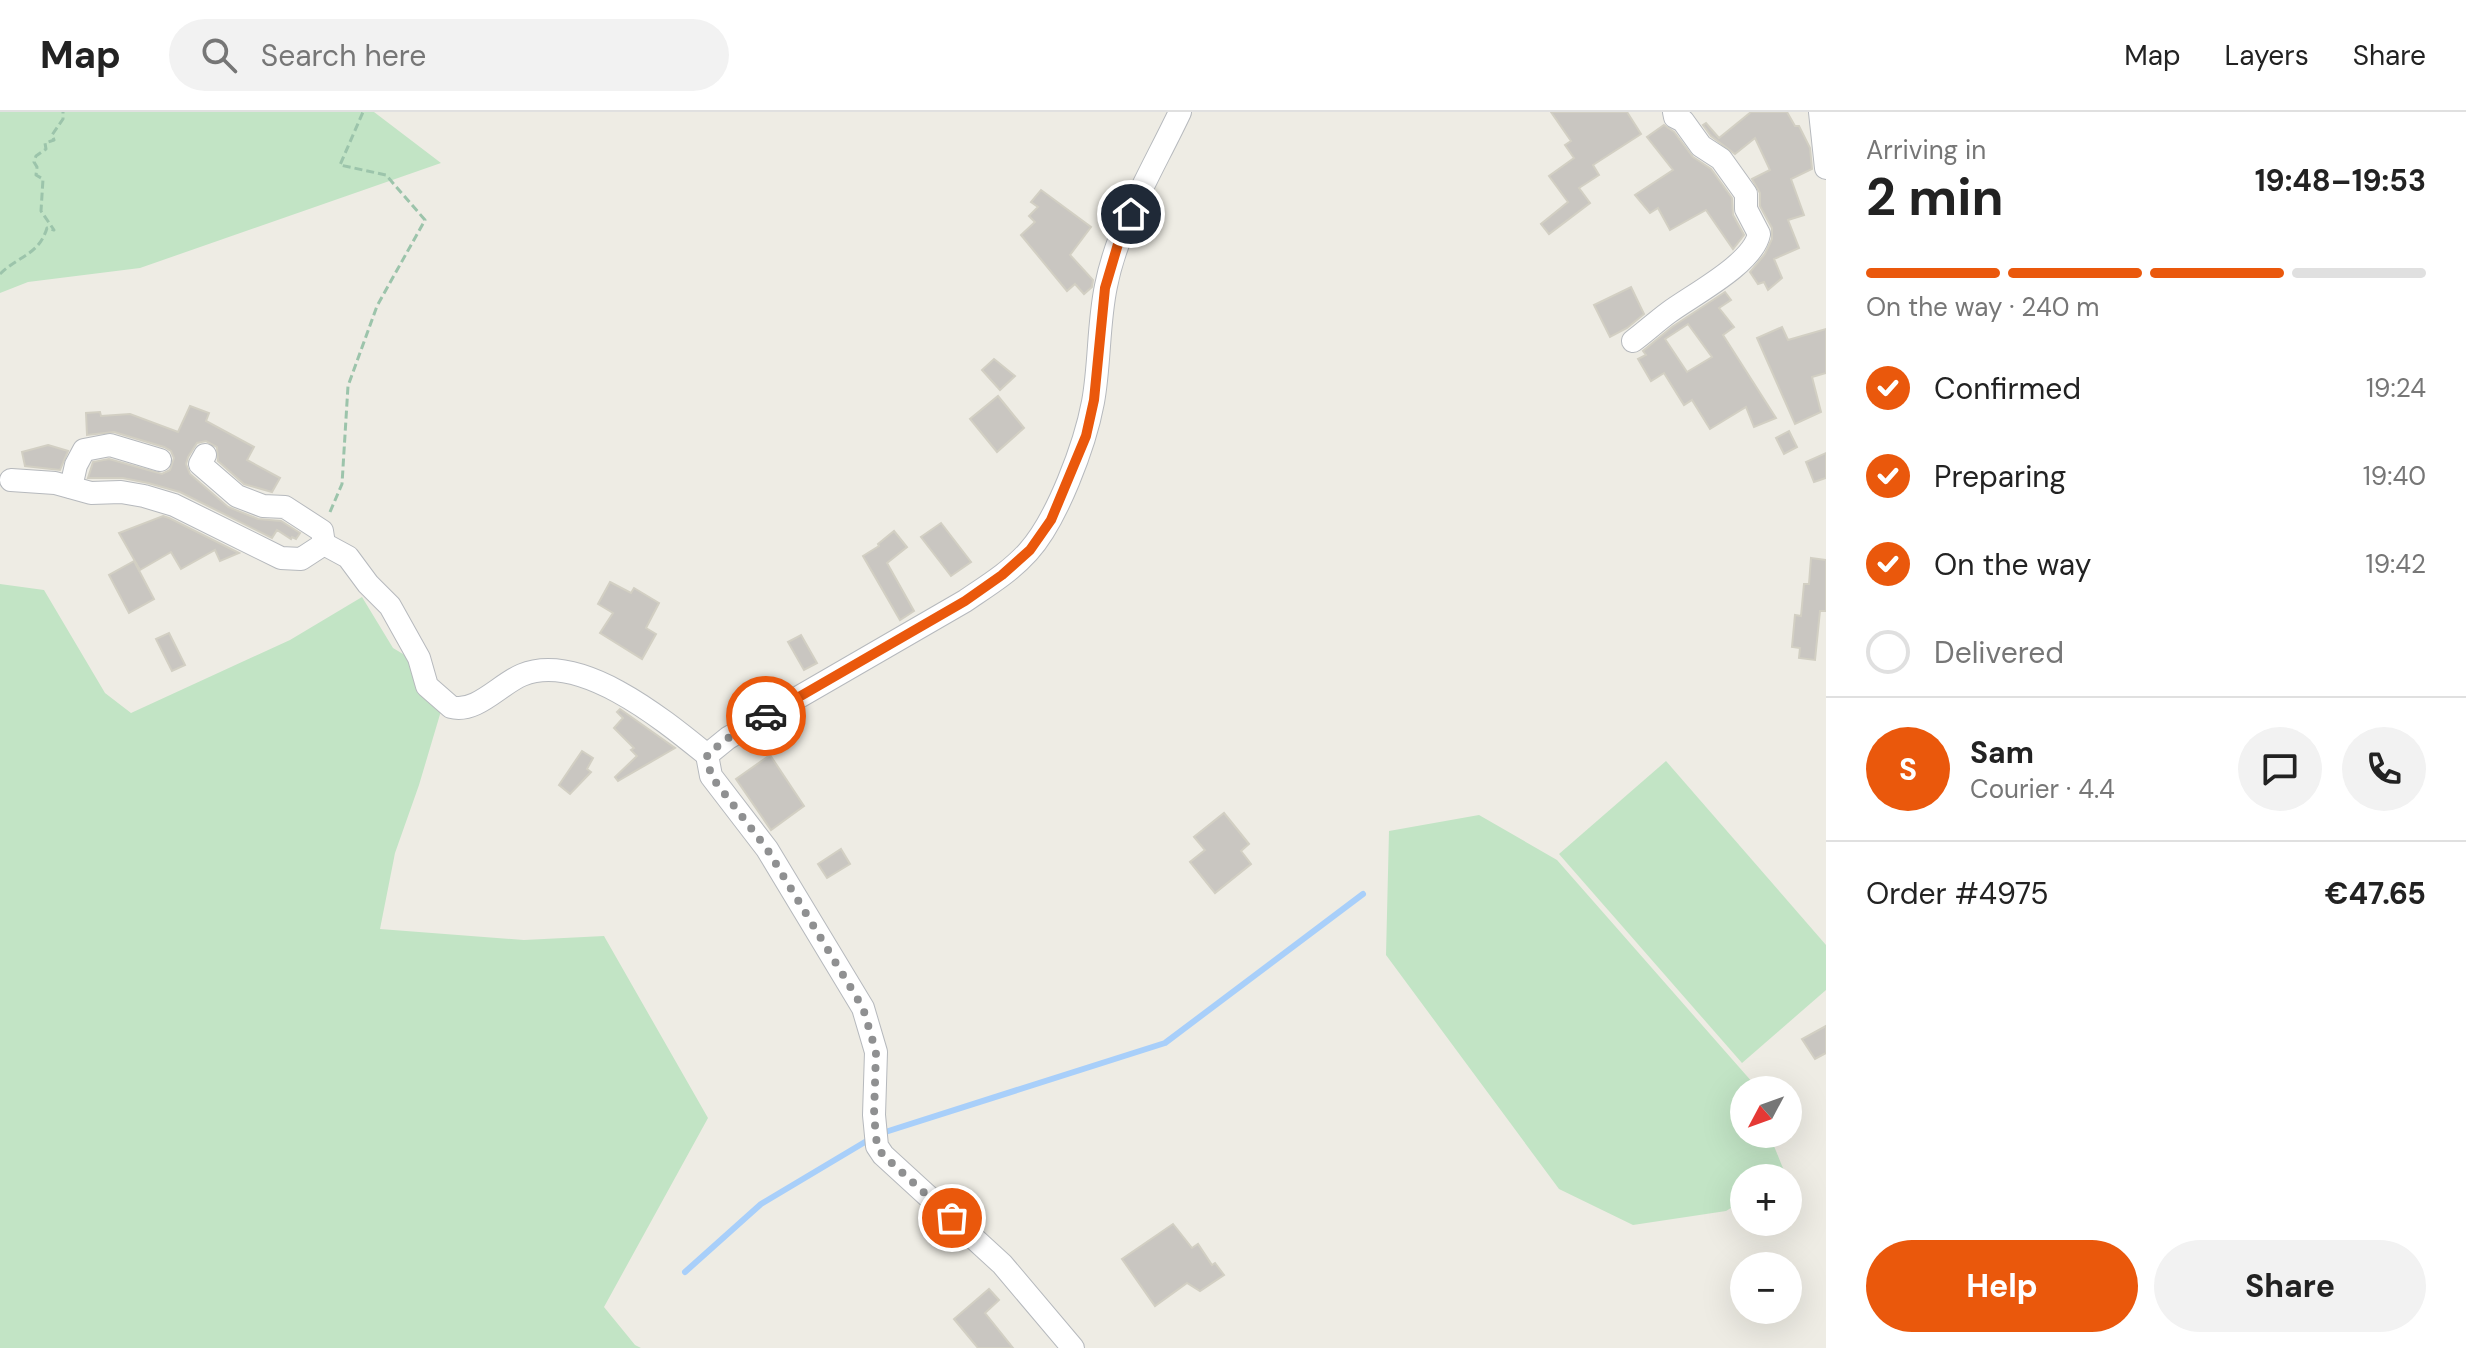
<!DOCTYPE html>
<html lang="en">
<head>
<meta charset="utf-8">
<style>
  :root { --surface:#fff; --page:#f2f2f2; --text:#222; --muted:#767676; --line:#e0e0e0; --accent:#ea580c }
  body { margin:0; font-family:"DM Sans",sans-serif; background:var(--page); color:var(--text); height:100vh; display:flex; flex-direction:column; font-size:30px; white-space:nowrap }
  * { box-sizing:border-box; margin:0 }
  p { font-size:26px; color:var(--muted) }
  .icon { flex:none; width:44px; height:44px; fill:none; stroke:currentColor; stroke-width:2; stroke-linecap:round; stroke-linejoin:round }
  .map { position:relative; flex:1; overflow:hidden }
  .side { display:flex; flex-direction:column; background:var(--surface); width:640px }
  .side>* { flex:none }
  .needle { width:52px; rotate:229deg }
  .buttons { position:absolute; left:1730px; top:964px; display:grid; gap:16px }
  .buttons a { display:grid; place-items:center; width:72px; height:72px; border-radius:50%; background:var(--surface); box-shadow:0 8px 32px #0002; font-size:40px }
  .pin { position:absolute; display:grid; place-items:center; width:68px; height:68px; color:#fff; margin:-34px; border:4px solid #fff; border-radius:50%; box-shadow:0 2px 8px #0007 }
  .courier { position:absolute; display:grid; place-items:center; width:80px; height:80px; margin:-40px; border:6px solid #ea580c; border-radius:50%; background:#fff; color:#222; box-shadow:0 2px 10px #0007 }
  .overview em { font-style:normal; font-weight:700 }
  .overview div { display:flex; flex-direction:column-reverse }
  .overview { display:flex; align-items:center; justify-content:space-between; height:136px; padding:0 40px }
  h1 { font-size:52px; font-weight:700; line-height:60px }
  .bar { display:grid; grid-template-columns:repeat(4,1fr); gap:12px 8px; align-content:center; height:96px; padding:0 40px }
  .bar i { height:10px; border-radius:6px; background:var(--line) }
  .bar .selected { background:var(--accent) }
  .bar p { grid-column:span 4 }
  .line { display:flex; align-items:center; gap:20px; padding:0 40px; border-top:2px solid var(--line) }
  .line div { flex:1 }
  .round { display:grid; place-items:center; flex:none; width:84px; height:84px; border-radius:42px; background:var(--page) }
  ol { padding:0 40px; list-style:none }
  li { display:flex; align-items:center; gap:24px; height:88px }
  li p { margin-inline-start:auto }
  li .icon { padding:8px; border-radius:50%; background:var(--accent); color:#fff; stroke-width:4 }
  li:last-child { color:var(--muted) }
  li i { width:44px; height:44px; border:4px solid var(--line); border-radius:50% }
  .action { display:flex; gap:16px; margin-top:auto; padding:16px 40px }
  .action a { flex:1; height:92px; border-radius:48px; background:var(--accent); color:#fff; font-size:32px; font-weight:700; line-height:92px; text-align:center }
  .action a+a { background:var(--page); color:var(--text) }
  header { display:flex; align-items:center; gap:48px; box-sizing:border-box; height:112px; padding:0 40px; background:var(--surface); border-bottom:2px solid var(--line) }
  header strong { font-size:38px }
  nav { display:flex; gap:44px; margin-inline-start:auto; font-size:28px }
  .search { width:560px; height:72px; background:var(--page); display:flex; align-items:center; gap:20px; box-sizing:border-box; padding:0 28px; border-radius:44px; color:var(--muted); font-size:30px }
  main { display:flex; flex:1; min-height:0 }
  .map>svg:first-child { display:block }
  .green { fill:#c2e4c5 }
  .lines { fill:none; stroke-linecap:round; stroke-linejoin:round }
  .stream { stroke:#a8cffa; stroke-width:6 }
  .building { fill:#c9c6c1; stroke:#d2cfc3; stroke-width:2; fill-rule:evenodd }
  .street-casing { stroke:#b6b9bd; stroke-width:24 }
  .path { stroke:#9cc4ab; stroke-width:3; stroke-dasharray:8 4; stroke-linecap:butt }
  .street { stroke:#fff; stroke-width:22 }
  .done { stroke:#8f9091; stroke-width:8; stroke-dasharray:0 14.4 }
  .route { stroke:#ea580c; stroke-width:10 }
</style>
</head>
<body>
<header>
<strong>Map</strong>
<div class="search"><svg class="icon" aria-label="search" viewBox="0 0 24 24"><circle cx="10" cy="10" r="6"/><path d="M15 15l6 6"/></svg>Search here</div>
<nav><a>Map</a><a>Layers</a><a>Share</a></nav>
</header>
<main>
<div class="map">
<svg width="1826" height="1236" viewBox="0 0 1826 1236">
  <rect width="100%" height="100%" fill="#eeece4"/>
  <g class="green">
    <polygon points="0,0 374,0 441,51 140,156 28,170 0,181"/>
    <polygon points="0,472 44,478 105,581 131,601 290,528 362,485 393,536 423,554 441,599 419,673 395,741 380,817 524,828 604,824 708,1006 604,1195 635,1233 641,1236 0,1236"/>
    <polygon points="1666,649 1826,833 1826,878 1742,951 1559,742"/>
    <polygon points="1479,703 1557,748 1753,971 1754,978 1744,978 1744,1022 1769,1022 1785,1061 1776,1066 1744,1066 1744,1088 1726,1099 1633,1113 1559,1077 1386,843 1389,719"/>
  </g>
  <g class="lines">
    <g class="stream">
      <polyline points="879,1022 1165,931 1363,782"/>
      <polyline points="685,1160 761,1092 870,1027"/>
    </g>
  </g>
  <g class="building">
    <polygon points="1551,0 1627,0 1641,22 1593,53 1599,63 1579,76 1590,91 1549,122 1541,112 1568,90 1549,64 1574,46 1565,33 1571,29"/>
    <polygon points="1751,0 1787,0 1795,14 1799,14 1810,36 1812,57 1791,67 1804,103 1788,108 1799,136 1774,147 1782,166 1768,178 1764,170 1758,172 1750,160 1765,142 1772,127 1772,116 1760,94 1760,81 1752,67 1770,58 1755,26 1735,42 1711,24 1703,13 1706,11 1719,26"/>
    <polygon points="1664,13 1674,20 1693,45 1711,57 1732,86 1733,103 1744,123 1733,137 1706,98 1670,118 1658,96 1650,101 1635,83 1673,58 1647,25"/>
    <polygon points="1041,78 1091,115 1070,143 1093,168 1092,175 1084,182 1075,172 1067,179 1021,123 1035,110 1029,104 1038,95 1031,90"/>
    <polygon points="1631,175 1644,202 1627,216 1610,225 1594,193"/>
    <path d="M1725,180l6,8 -12,8 15,19 -11,8 53,83 -22,9 -8,-20 -36,22 -18,-29 -8,5 -20,-32 -13,8 -13,-22 8,-4 -3,-4 29,-24zM1688,212l24,33 -25,15 -22,-33z"/>
    <polygon points="1782,215 1788,228 1826,217 1826,261 1812,265 1821,300 1795,312 1757,226"/>
    <polygon points="994,247 1015,264 1000,278 982,258"/>
    <polygon points="998,284 1024,316 997,340 970,307"/>
    <polygon points="190,294 209,301 206,309 254,335 247,348 280,366 272,380 244,372 218,349 217,335 206,329 197,331 188,345 186,352 190,362 228,395 258,407 281,409 300,421 296,427 292,425 291,427 277,418 272,426 180,380 148,371 123,366 88,366 93,350 109,347 162,362 170,358 174,346 171,339 164,335 114,320 87,323 86,301 100,300 101,304 130,302 178,320"/>
    <polygon points="1789,319 1797,335 1784,342 1776,326"/>
    <polygon points="48,333 68,339 60,358 25,354 22,340"/>
    <polygon points="1826,341 1826,366 1814,370 1806,350"/>
    <polygon points="163,404 169,406 239,441 220,449 215,438 181,457 171,440 140,458 119,421"/>
    <polygon points="941,411 971,450 951,464 921,425"/>
    <polygon points="894,419 907,435 887,451 914,499 900,508 863,444 879,434 878,432"/>
    <polygon points="1811,446 1826,448 1826,499 1820,499 1815,548 1799,546 1800,536 1792,535 1795,503 1801,504 1804,472 1809,472"/>
    <polygon points="134,449 154,487 129,501 109,463"/>
    <polygon points="610,470 631,481 634,476 659,491 646,516 656,522 642,547 600,521 613,501 598,492"/>
    <polygon points="169,521 185,553 172,559 156,527"/>
    <polygon points="801,523 817,551 804,558 788,530"/>
    <polygon points="620,597 675,636 618,669 615,665 637,644 631,638 634,636 614,616 623,606 617,600"/>
    <polygon points="582,639 593,646 587,657 591,660 570,682 559,673"/>
    <polygon points="770,643 804,694 771,718 736,667"/>
    <polygon points="1224,701 1249,732 1241,739 1251,752 1215,781 1190,750 1205,738 1194,725"/>
    <polygon points="841,737 850,752 827,766 818,752"/>
    <polygon points="1826,914 1826,941 1815,947 1802,927"/>
    <polygon points="1173,1112 1192,1136 1198,1132 1212,1153 1215,1151 1224,1163 1200,1179 1187,1171 1155,1194 1122,1147"/>
    <polygon points="989,1177 999,1188 985,1201 1013,1236 978,1236 954,1207"/>
  </g>
  <g class="lines">
    <defs>
      <g id="street">
        <polyline points="1820,0 1826,56"/>
        <path d="M1633,229c12,-9 23,-19 35,-28 24,-18 85,-49 91,-79l-13,-25v-15l-25,-35 -20,-13 -18,-25 -8,-4 -1,-5"/>
        <path d="M205,343l-5,9 37,32 26,10 22,1 37,24 2,13 24,13 20,27 22,22 29,52 8,28 24,21c25,7 49,-23 71,-32 59,-24 143,46 185,80"/>
        <polyline points="11,368 55,371 91,381 121,380 144,384 174,393 281,446 301,447 324,432"/>
        <polyline points="71,375 76,353 84,338 110,333 160,348"/>
        <path d="M707,643l21,-17 237,-137c22,-15 45,-29 63,-49 29,-32 57,-107 65,-150 7,-38 5,-78 13,-116 12,-61 47,-117 74,-174"/>
        <polyline points="707,643 711,664 767,737 863,896 876,940 874,1003 877,1034 883,1043 1002,1152 1073,1236"/>
      </g>
    </defs>
    <use href="#street" class="street-casing"/>
    <g class="path">
      <path d="M0,162c18,-18 39,-19 47,-46l7,2 -13,-19 2,-32 -7,-4 1,-8 -3,-5 2,-6 10,-7 -1,-6 9,-3 -2,-5 11,-16v-7"/>
      <polyline points="330,400 342,372 348,274 377,194 425,108 386,63 340,53 363,0"/>
    </g>
    <use href="#street" class="street"/>
  </g>
  <g class="lines">
    <polyline class="done" points="766,604 728,626 707,643 711,664 767,737 863,896 876,940 874,1003 877,1034 883,1043 952,1106"/>
    <polyline class="route" points="766,604 965,489 1002,463 1030,438 1051,408 1086,324 1094,288 1105,176 1121,122 1131,102"/>
  </g>
</svg>
<div class="buttons">
<a><svg class="needle" viewBox="-14 -14 28 28"><path d="M0-13l5 13h-10z" fill="#e53935"/><path d="M0 13l5-13h-10z" fill="#767676"/></svg></a>
<a>+</a>
<a>−</a>
</div>
<div class="pin" style="left:952px;top:1106px;background:#ea580c"><svg class="icon" aria-label="bag" viewBox="0 0 24 24"><path d="M5 8h14l-1 12H6zM9 8a3 3 0 0 1 6 0"/></svg></div>
<div class="pin" style="left:1131px;top:102px;background:#1f2937"><svg class="icon" aria-label="home" viewBox="0 0 24 24"><path d="M3 11l9-7 9 7M6 9v11h12V9"/></svg></div>
<div class="courier" style="left:766px;top:604px"><svg class="icon" aria-label="car" viewBox="0 0 24 24"><path d="M5 17H2v-5l4-1 3-4h7l3 4 3 1v5h-3M9 17h6M6 11h13"/><circle cx="7" cy="17" r="2"/><circle cx="17" cy="17" r="2"/></svg></div>
</div>
<section class="side">
<div class="overview"><div><h1>2 min</h1><p>Arriving in</p></div><em>19:48–19:53</em></div>
<div class="bar"><i class="selected"></i><i class="selected"></i><i class="selected"></i><i></i><p>On the way · 240 m</p></div>
<ol>
<li><svg class="icon" aria-label="check" viewBox="0 0 24 24"><path d="M5 12l5 5 9-10"/></svg>Confirmed<p>19:24</p></li>
<li><svg class="icon" aria-label="check" viewBox="0 0 24 24"><path d="M5 12l5 5 9-10"/></svg>Preparing<p>19:40</p></li>
<li><svg class="icon" aria-label="check" viewBox="0 0 24 24"><path d="M5 12l5 5 9-10"/></svg>On the way<p>19:42</p></li>
<li><i></i>Delivered</li>
</ol>
<div class="line" style="height:144px"><b class="round" style="background:var(--accent);color:#fff">S</b><div><b>Sam</b><p>Courier · 4.4</p></div><a class="round"><svg class="icon" aria-label="chat" viewBox="0 0 24 24"><path d="M4 5h16v11H9l-5 4z"/></svg></a><a class="round"><svg class="icon" aria-label="phone" viewBox="0 0 24 24"><path d="M5 4h4l2 5-3 2q2 4 5 5l2-3 5 2v4C11 20 4 13 5 4z"/></svg></a></div>
<div class="line" style="height:104px"><div>Order #4975</div><b>€47.65</b></div>
<div class="action"><a>Help</a><a>Share</a></div>
</section>
</main>
</body>
</html>
